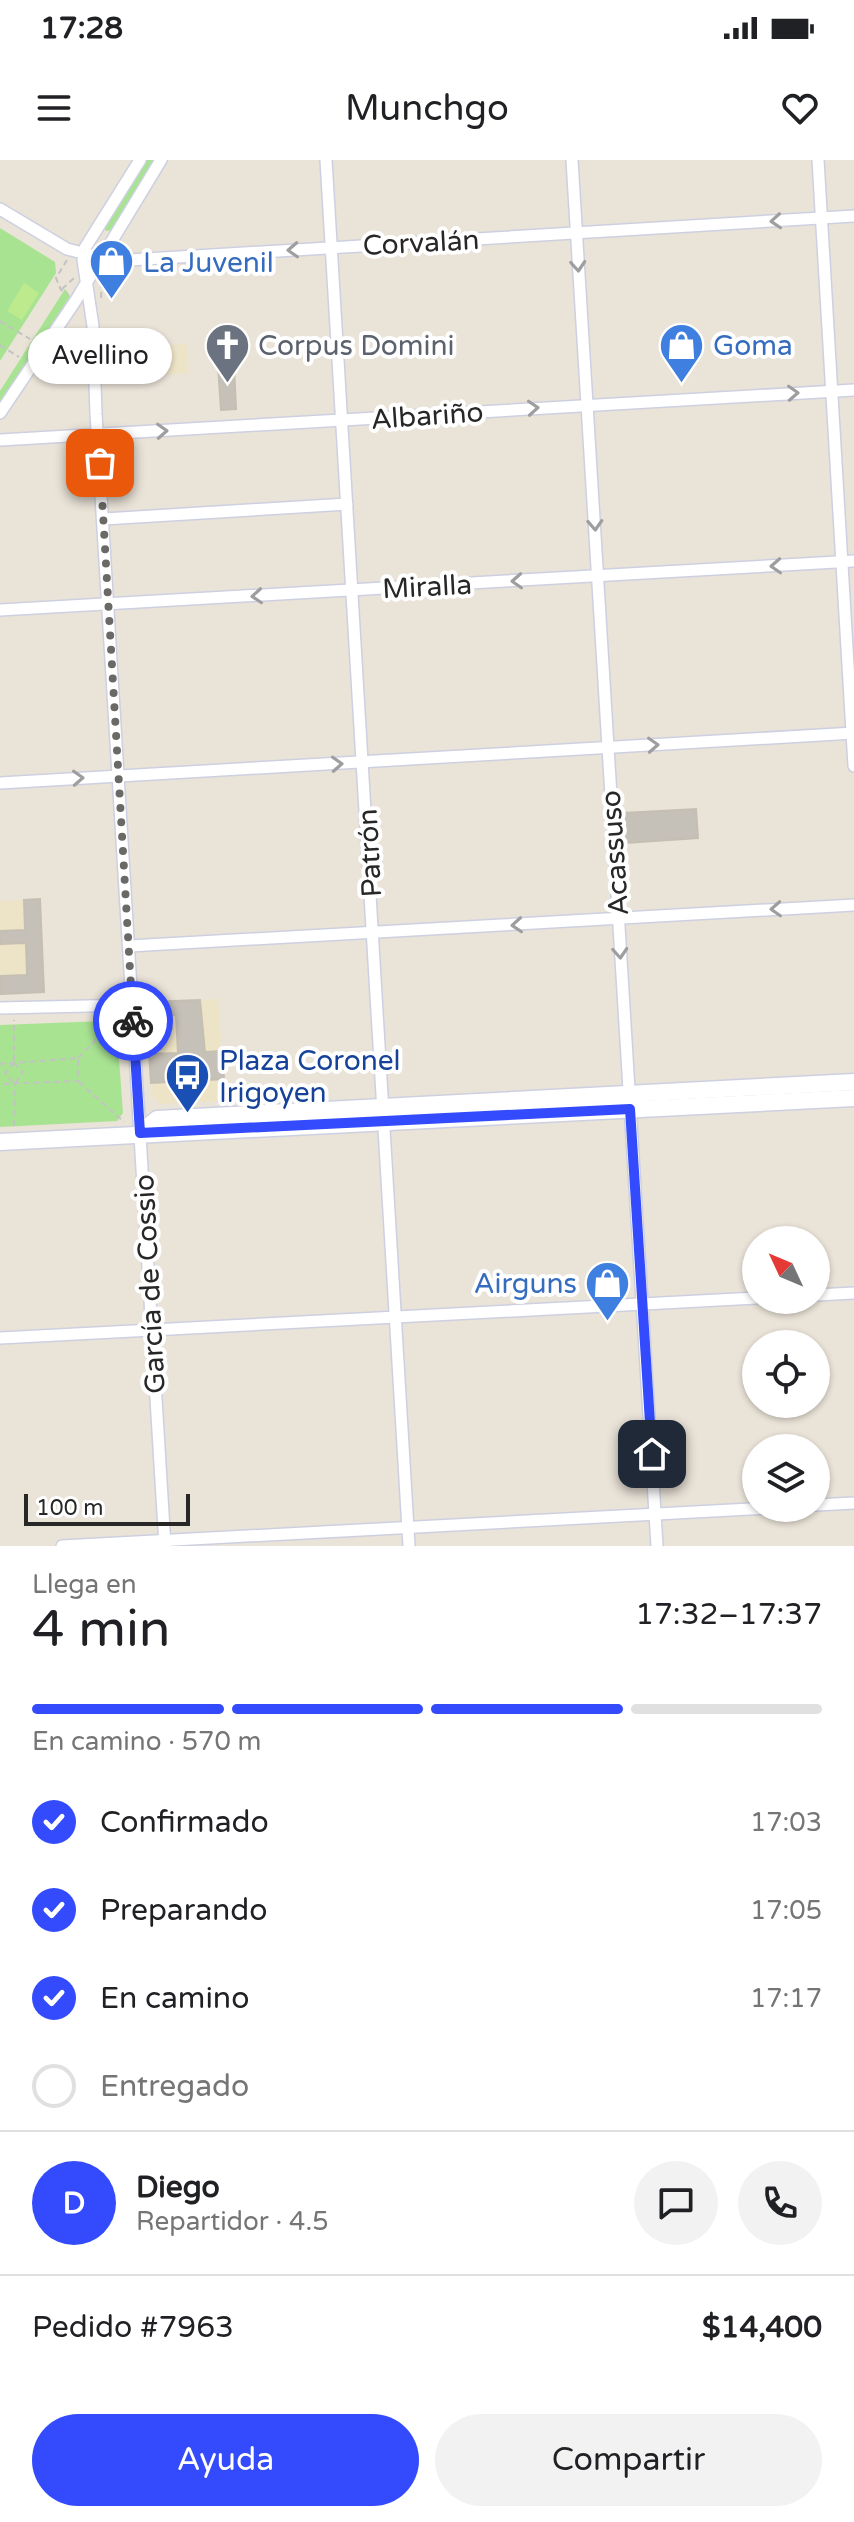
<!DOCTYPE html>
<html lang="es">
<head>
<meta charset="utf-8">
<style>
  :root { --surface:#fff; --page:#f2f2f2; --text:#202124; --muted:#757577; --line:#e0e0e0; --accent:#334bfc }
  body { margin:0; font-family:"Varela Round",sans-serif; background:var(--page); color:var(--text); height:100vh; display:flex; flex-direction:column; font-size:30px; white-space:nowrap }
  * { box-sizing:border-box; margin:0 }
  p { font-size:26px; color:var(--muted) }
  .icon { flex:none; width:44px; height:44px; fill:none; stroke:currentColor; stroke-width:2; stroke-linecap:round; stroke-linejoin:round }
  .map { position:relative; height:1386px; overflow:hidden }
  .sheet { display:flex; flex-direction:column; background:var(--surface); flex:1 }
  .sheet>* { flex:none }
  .needle { width:52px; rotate:314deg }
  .buttons { position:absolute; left:742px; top:1066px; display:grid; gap:16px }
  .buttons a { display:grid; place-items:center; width:88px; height:88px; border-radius:50%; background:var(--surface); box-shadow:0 2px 6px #0004; font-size:40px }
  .scale { position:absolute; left:24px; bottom:20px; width:166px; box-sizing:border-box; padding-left:8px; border:4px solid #272727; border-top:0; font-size:22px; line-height:28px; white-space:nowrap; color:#272727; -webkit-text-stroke:6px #fff; paint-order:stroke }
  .pin { position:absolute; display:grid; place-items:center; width:68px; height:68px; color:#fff; margin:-34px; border-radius:16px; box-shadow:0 4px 12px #0006 }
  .courier { position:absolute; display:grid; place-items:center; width:80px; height:80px; margin:-40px; border:6px solid #334bfc; border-radius:50%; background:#fff; color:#222; box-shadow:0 2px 10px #0007 }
  .bubble { position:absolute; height:56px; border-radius:28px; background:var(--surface); box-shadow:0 2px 6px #0004; font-size:26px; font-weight:600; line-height:56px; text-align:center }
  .summary em { font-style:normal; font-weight:600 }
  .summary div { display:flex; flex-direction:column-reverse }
  .summary { display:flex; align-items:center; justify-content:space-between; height:136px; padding:0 32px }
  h1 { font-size:52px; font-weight:600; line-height:60px }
  .bar { display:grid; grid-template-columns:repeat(4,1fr); gap:12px 8px; align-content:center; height:96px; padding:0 32px }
  .bar i { height:10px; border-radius:6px; background:var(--line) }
  .bar .selected { background:var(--accent) }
  .bar p { grid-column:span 4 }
  .line { display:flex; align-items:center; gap:20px; padding:0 32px; border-top:2px solid var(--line) }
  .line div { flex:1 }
  .round { display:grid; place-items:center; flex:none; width:84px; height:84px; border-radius:42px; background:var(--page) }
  ol { padding:0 32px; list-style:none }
  li { display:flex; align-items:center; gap:24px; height:88px }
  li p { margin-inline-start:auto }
  li .icon { padding:8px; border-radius:50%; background:var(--accent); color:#fff; stroke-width:4 }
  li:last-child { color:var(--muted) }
  li i { width:44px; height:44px; border:4px solid var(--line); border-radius:50% }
  .button { display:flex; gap:16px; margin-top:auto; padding:16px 32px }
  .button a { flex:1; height:92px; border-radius:48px; background:var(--accent); color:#fff; font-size:32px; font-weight:600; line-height:92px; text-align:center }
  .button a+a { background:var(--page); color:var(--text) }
  .status { display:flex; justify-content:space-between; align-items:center; height:56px; padding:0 40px; background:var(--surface); direction:ltr }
  .status svg { height:22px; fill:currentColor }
  header { display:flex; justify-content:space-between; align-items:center; height:104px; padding:0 32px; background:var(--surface); font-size:36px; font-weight:600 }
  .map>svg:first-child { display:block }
  .education { fill:#ede3c6 }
  .green { fill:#a8e392 }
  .pitch { fill:#bdea8d }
  .building { fill:#c5c0b8; stroke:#c5bfb2; stroke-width:2 }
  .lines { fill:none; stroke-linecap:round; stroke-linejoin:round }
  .street-casing { stroke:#cdd0e1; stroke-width:14 }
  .secondary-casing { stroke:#cdd0e1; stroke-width:19 }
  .path { stroke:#c3c3c3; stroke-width:2; stroke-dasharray:6 4; stroke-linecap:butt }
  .street { stroke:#fff; stroke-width:11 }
  .secondary { stroke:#fff; stroke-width:16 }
  .oneway { stroke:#9e9e9e }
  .done { stroke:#6b6965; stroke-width:8; stroke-dasharray:0 14.4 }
  .route { stroke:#334bfc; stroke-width:10 }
  .labels { text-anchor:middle; stroke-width:8; stroke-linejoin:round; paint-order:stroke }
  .street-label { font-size:28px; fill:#272727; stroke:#fff }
  .shop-label { font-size:28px; fill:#366cbe; stroke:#fff; text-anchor:start }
  .worship-label { font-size:28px; fill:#5b616d; stroke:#fff; text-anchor:start }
  .transit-label { font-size:28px; fill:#164399; stroke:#fff; text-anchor:start }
</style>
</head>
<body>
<div class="status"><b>17:28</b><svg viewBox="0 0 49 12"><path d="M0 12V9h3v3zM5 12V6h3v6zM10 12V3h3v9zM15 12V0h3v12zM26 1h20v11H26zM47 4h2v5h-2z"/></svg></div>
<header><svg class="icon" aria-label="menu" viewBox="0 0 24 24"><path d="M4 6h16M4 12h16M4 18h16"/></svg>Munchgo<svg class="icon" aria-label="heart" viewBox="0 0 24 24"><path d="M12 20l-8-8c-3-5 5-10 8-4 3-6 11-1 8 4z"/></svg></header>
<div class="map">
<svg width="854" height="1386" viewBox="0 0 854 1386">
  <rect width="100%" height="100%" fill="#eae3d8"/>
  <g class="education">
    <polygon points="187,184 189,213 109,217 108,188"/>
    <polygon points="40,739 44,832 0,834 0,741"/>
    <polygon points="218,839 226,941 160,944 152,936 146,842"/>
  </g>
  <g class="green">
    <polygon points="144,0 155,0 111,70 107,71 103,68"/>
    <polygon points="0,68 55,102 56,113 0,201"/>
    <polygon points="65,129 70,136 0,248 0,231"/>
    <polygon points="105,861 117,872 123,953 117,961 0,967 0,865"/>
  </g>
  <polygon class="pitch" points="24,123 39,133 22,160 7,151"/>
  <g class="building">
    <polygon points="234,205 236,249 221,250 218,206"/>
    <polygon points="696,649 698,678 626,683 624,653"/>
    <polygon points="40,739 44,832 0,834 0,816 27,815 26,783 0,784 0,771 25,770 24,740"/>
    <polygon points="200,840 205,892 222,891 224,919 151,923 149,894 178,893 176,855 169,856 168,851 147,853 146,842"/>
  </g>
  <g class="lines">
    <defs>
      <g id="street">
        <polyline points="140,0 85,88 83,100 93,166 96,254 165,1386"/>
        <polyline points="326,0 409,1386"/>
        <polyline points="572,0 657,1386"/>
        <polyline points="818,0 854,606"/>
        <polyline points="0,49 67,89 113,101 854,56"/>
        <polyline points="0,253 76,140 161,0"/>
        <polyline points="0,280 854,230"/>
        <polyline points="104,359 347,344"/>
        <polyline points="0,450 854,401"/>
        <polyline points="0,623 854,573"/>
        <polyline points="129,786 854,745"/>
        <polyline points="0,848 132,845"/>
        <polyline points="816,1135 854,1133"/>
        <polyline points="0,1178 756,1138"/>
        <polyline points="816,1345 854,1343"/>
        <polyline points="62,1386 769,1348"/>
      </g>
      <g id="secondary">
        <polyline points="140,973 157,959 854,922"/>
        <polyline points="0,982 854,938"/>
      </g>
    </defs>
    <use href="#street" class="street-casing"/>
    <use href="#secondary" class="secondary-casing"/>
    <g class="path">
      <polyline points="67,100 56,118 61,130 68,134"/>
      <polyline points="62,129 75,117"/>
      <polyline points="101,138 102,120"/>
      <polyline points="0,161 30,179"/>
      <polyline points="0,185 19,197"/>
      <polyline points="78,898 117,858"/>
      <polyline points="14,901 14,860"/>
      <polygon points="14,903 23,912 15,924 5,913"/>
      <polyline points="0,904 78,898 78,921 0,924"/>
      <polyline points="79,922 124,962"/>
      <polyline points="14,966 15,925"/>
    </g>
    <use href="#street" class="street"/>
    <use href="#secondary" class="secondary"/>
  </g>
  <defs><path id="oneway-chevron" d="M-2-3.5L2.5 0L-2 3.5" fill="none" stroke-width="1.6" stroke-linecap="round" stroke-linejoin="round" transform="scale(2)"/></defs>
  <g class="oneway">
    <use href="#oneway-chevron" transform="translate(776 61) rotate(176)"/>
    <use href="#oneway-chevron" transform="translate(293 90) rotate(177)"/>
    <use href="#oneway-chevron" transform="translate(578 106) rotate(86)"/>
    <use href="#oneway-chevron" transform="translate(793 233) rotate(-3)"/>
    <use href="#oneway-chevron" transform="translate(533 248) rotate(-4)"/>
    <use href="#oneway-chevron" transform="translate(162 271) rotate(-3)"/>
    <use href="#oneway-chevron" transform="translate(595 365) rotate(87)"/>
    <use href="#oneway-chevron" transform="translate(776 406) rotate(177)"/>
    <use href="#oneway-chevron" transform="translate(517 421) rotate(177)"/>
    <use href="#oneway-chevron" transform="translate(257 436) rotate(176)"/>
    <use href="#oneway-chevron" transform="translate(653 585) rotate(-3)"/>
    <use href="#oneway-chevron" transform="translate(337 604) rotate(-3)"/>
    <use href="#oneway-chevron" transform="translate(78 618) rotate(-3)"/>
    <use href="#oneway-chevron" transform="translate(776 749) rotate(177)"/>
    <use href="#oneway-chevron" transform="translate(517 765) rotate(176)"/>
    <use href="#oneway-chevron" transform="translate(620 793) rotate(86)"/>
  </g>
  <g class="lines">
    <polyline class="done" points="100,303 133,861"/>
    <polyline class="route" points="133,861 140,973 630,949 652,1294"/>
  </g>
  <defs>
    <symbol id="shop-pin" viewBox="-11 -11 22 30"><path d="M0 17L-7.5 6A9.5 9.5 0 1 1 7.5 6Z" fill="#3f7fe0" stroke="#fff"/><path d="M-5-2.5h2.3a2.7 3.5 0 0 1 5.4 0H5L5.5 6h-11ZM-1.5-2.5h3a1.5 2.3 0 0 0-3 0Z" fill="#fff"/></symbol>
    <symbol id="church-pin" viewBox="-11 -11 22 30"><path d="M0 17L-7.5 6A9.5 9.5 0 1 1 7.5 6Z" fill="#6b7280" stroke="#fff"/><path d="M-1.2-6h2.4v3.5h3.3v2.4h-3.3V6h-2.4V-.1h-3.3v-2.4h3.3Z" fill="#fff"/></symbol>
    <symbol id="bus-pin" viewBox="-11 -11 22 30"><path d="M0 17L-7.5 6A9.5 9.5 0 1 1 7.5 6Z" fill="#1a4fb4" stroke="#fff"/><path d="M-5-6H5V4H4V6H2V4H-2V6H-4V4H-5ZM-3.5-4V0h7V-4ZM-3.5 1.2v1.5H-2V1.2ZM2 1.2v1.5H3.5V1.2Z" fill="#fff"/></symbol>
  </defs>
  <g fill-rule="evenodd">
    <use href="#shop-pin" x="86" y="76" width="51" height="69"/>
    <use href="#church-pin" x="202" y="160" width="51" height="69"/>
    <use href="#shop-pin" x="656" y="160" width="51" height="69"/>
    <use href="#bus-pin" x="162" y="890" width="51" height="69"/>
    <use href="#shop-pin" x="582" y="1098" width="51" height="69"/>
  </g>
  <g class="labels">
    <g class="street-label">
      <text transform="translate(421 82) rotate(-3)" y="10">Corvalán</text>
      <text transform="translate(427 255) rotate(-4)" y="10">Albariño</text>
      <text transform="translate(427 426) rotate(-3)" y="10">Miralla</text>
      <text transform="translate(369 693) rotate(-93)" y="10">Patrón</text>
      <text transform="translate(614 693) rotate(-94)" y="10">Acassuso</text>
      <text transform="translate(149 1124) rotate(-93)" y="10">García de Cossio</text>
    </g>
    <g class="shop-label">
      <text x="143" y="112">La Juvenil</text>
      <text x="713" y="195">Goma</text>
      <text x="577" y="1133" text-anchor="end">Airguns</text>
    </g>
    <g class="worship-label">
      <text x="258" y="195">Corpus Domini</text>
    </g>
    <g class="transit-label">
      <text x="219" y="910">Plaza Coronel<tspan x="219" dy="32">Irigoyen</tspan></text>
    </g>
  </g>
</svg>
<div class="buttons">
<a><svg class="needle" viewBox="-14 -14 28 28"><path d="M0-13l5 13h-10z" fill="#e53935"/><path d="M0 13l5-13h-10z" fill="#757577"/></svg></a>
<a><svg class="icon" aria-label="locate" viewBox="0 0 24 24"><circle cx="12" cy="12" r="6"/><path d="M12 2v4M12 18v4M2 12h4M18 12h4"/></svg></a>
<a><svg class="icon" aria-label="layers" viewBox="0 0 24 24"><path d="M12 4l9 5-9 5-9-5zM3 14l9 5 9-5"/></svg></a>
</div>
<div class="scale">100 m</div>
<div class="pin" style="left:100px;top:303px;background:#ea580c"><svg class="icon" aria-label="bag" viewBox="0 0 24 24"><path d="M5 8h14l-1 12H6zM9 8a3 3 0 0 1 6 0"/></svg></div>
<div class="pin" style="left:652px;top:1294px;background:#1f2937"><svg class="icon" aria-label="home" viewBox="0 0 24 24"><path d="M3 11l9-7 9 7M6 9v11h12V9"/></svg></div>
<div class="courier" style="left:133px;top:861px"><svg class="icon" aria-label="bike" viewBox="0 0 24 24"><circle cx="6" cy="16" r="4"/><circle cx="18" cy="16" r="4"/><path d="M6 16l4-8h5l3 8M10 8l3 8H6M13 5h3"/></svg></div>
<div class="bubble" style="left:28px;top:168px;width:144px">Avellino</div>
</div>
<section class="sheet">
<div class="summary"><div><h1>4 min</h1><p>Llega en</p></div><em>17:32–17:37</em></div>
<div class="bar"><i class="selected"></i><i class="selected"></i><i class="selected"></i><i></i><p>En camino · 570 m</p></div>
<ol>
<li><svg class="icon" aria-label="check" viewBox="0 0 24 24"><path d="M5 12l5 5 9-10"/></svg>Confirmado<p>17:03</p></li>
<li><svg class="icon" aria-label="check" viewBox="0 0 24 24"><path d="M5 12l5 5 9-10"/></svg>Preparando<p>17:05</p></li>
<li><svg class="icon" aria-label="check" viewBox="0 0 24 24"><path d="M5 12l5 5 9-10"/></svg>En camino<p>17:17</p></li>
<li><i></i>Entregado</li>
</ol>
<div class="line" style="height:144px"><b class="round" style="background:var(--accent);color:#fff">D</b><div><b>Diego</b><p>Repartidor · 4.5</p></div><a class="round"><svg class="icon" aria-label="chat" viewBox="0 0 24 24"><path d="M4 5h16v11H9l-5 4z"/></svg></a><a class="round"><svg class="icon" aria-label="phone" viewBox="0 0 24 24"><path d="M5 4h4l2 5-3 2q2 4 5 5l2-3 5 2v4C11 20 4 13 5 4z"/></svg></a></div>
<div class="line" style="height:104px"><div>Pedido #7963</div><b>$14,400</b></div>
<div class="button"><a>Ayuda</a><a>Compartir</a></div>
</section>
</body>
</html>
